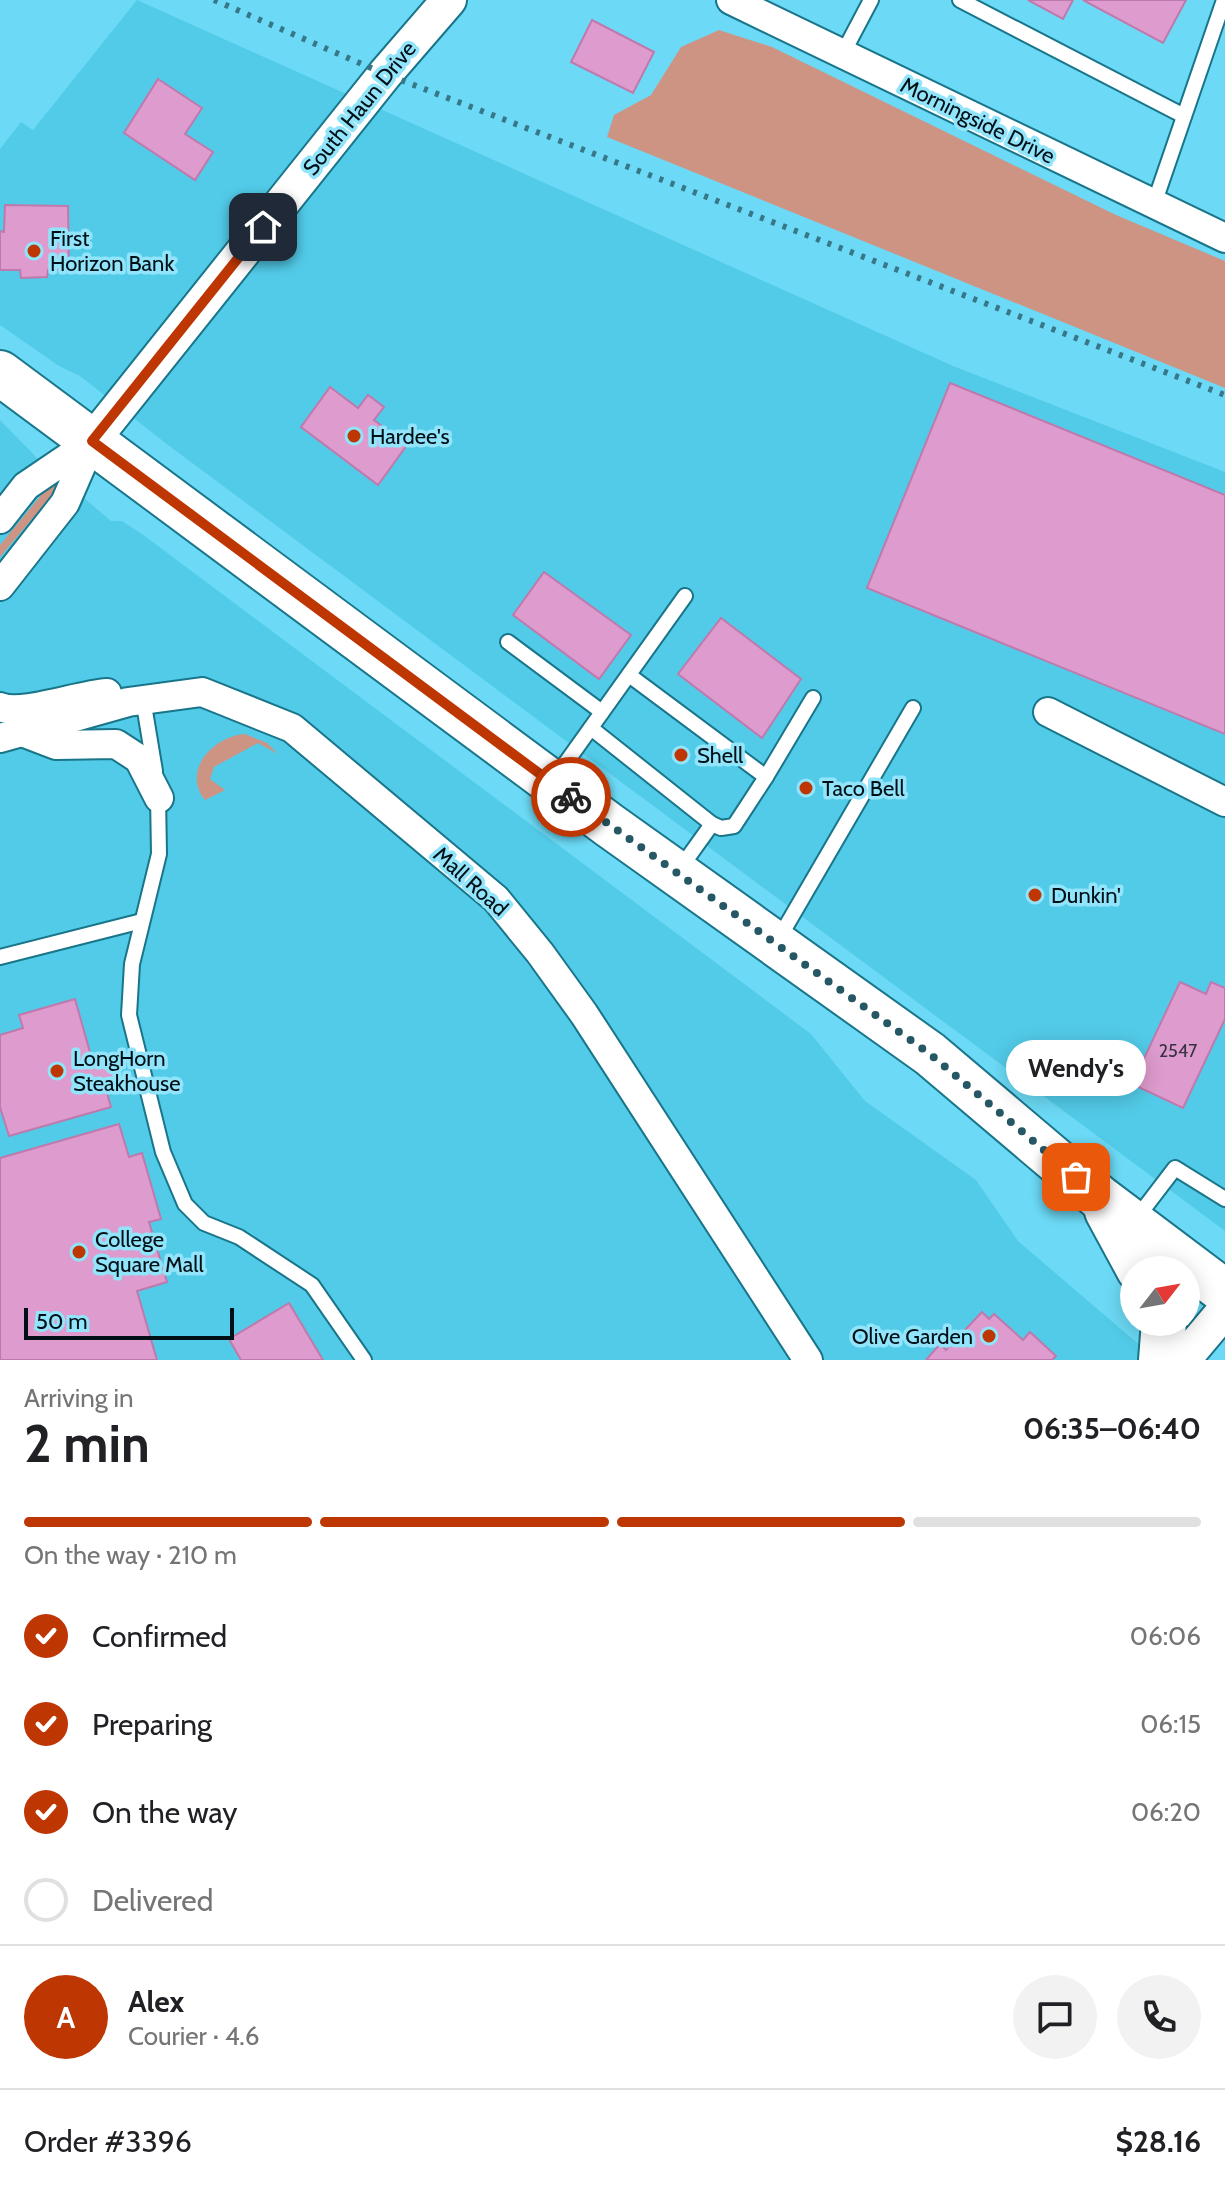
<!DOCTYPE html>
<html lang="en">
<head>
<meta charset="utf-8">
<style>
  :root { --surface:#fff; --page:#f2f2f2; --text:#202124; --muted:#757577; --line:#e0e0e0; --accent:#be3601 }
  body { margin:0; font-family:Cabin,sans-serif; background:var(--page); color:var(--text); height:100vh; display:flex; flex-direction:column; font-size:30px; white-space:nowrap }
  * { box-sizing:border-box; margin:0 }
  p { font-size:26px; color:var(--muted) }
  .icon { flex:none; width:44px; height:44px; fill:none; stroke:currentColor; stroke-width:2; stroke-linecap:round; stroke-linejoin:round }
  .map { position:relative; height:1360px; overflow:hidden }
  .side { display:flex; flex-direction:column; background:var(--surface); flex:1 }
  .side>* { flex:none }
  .needle { width:52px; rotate:59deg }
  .fabs { position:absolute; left:1120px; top:1256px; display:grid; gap:16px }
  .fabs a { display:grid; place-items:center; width:80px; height:80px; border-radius:50%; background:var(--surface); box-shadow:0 4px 20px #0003; font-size:40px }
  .scale { position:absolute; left:24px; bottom:20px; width:210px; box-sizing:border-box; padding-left:8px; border:4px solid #001016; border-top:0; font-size:22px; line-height:28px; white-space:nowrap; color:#001016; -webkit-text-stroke:6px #91e4fa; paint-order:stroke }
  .pin { position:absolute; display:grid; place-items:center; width:68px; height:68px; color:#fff; margin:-34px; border-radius:16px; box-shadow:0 4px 12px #0006 }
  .courier { position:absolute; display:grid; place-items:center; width:80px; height:80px; margin:-40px; border:6px solid #be3601; border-radius:50%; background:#fff; color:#222; box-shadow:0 2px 10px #0007 }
  .bubble { position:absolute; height:56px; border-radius:28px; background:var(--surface); box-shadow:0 4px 20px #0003; font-size:26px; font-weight:800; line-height:56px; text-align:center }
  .overview em { font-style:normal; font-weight:800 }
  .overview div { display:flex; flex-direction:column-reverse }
  .overview { display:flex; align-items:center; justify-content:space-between; height:136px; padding:0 24px }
  h1 { font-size:52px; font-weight:800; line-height:60px }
  .bar { display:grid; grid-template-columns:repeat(4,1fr); gap:12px 8px; align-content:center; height:96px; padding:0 24px }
  .bar i { height:10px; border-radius:6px; background:var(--line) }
  .bar .active { background:var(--accent) }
  .bar p { grid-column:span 4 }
  .line { display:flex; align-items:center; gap:20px; padding:0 24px; border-top:2px solid var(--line) }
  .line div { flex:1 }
  .round { display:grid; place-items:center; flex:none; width:84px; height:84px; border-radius:42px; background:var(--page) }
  ol { padding:0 24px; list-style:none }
  li { display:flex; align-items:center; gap:24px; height:88px }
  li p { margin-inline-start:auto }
  li .icon { padding:8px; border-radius:50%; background:var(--accent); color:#fff; stroke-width:4 }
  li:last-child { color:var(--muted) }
  li i { width:44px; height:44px; border:4px solid var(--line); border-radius:50% }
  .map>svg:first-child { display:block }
  .built { fill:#52cbe8 }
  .green { fill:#cd9484 }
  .building { fill:#de9bcd; stroke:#be7aad; stroke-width:2 }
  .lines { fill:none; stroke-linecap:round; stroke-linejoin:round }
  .service-casing { stroke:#197589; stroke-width:18 }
  .minor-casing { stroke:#197589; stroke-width:32 }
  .tertiary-casing { stroke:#197589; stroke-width:38 }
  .primary-casing { stroke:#197589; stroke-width:48 }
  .service { stroke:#fff; stroke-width:14 }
  .minor { stroke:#fff; stroke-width:28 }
  .tertiary { stroke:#fff; stroke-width:34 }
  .primary { stroke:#fff; stroke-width:44 }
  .rail { stroke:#377788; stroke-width:6; stroke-dasharray:4 8; stroke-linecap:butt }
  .done { stroke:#265764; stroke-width:8; stroke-dasharray:0 14.4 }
  .route { stroke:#be3601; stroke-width:10 }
  .poi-dot { fill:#be3601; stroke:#91e4fa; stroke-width:3 }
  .labels { text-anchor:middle; stroke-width:7; stroke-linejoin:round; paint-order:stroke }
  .number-label { font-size:18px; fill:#383344 }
  .street-label { font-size:22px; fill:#001016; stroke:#91e4fa }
  .poi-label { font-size:22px; fill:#001016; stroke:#91e4fa; text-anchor:start }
</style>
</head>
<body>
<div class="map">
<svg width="1225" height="1360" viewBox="0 0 1225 1360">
  <rect width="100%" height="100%" fill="#6cdaf6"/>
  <g class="built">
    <polygon points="137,0 953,366 1225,472 1225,1231 168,445 80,376 59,366 0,325 0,149 21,122 33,130"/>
    <polygon points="0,420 38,459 111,521 122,521 142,534 811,1034 865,1101 976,1180 1018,1241 1157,1360 0,1360"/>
  </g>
  <g class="green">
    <polygon points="719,30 772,47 1116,215 1225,261 1225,388 607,137 614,115 651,95 681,47"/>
    <polygon points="52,482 58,488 0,557 0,545"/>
    <path d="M245,734l22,9 11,11 -20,-11 -44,24 -4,12 15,11 -20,10c-24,-30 9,-64 40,-66z"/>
  </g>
  <g class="building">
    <polygon points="1028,0 1073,0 1063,19"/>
    <polygon points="1083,0 1186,0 1163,43"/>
    <polygon points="592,20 654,52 633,93 571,62"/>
    <polygon points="158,79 202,108 185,134 213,152 195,180 124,133"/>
    <polygon points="5,205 68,206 69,270 48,270 47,277 21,278 20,270 0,270 0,231 4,232"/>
    <polygon points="950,383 1225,495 1225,734 867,588"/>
    <polygon points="330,387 358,408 368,395 384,407 374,420 407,445 378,485 301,427"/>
    <polygon points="544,572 631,635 599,679 513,615"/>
    <polygon points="721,618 801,679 762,738 678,674"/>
    <polygon points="1180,982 1206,994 1211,982 1225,988 1225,1019 1183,1108 1132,1084"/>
    <polygon points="75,999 93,1063 110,1058 116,1079 104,1083 111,1107 9,1136 0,1107 0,1035 23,1028 19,1015"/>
    <polygon points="119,1124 129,1157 142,1153 161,1219 149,1222 167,1282 137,1291 157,1360 0,1360 0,1158"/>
    <polygon points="289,1303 323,1360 241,1360 229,1339"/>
    <polygon points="982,1312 989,1319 994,1314 1023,1340 1030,1332 1056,1356 1052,1360 926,1360 940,1344 946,1350"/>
  </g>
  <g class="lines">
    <defs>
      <g id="service">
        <polyline points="960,0 1184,116"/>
        <polyline points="842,55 871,0"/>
        <polyline points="1154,204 1224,0"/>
        <polyline points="508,642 602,712"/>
        <polyline points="629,675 766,777 734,826 721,828 712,824 679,870"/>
        <polyline points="143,699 155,771"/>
        <polyline points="591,728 712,824"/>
        <polyline points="766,777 813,698"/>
        <polyline points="555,778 685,596"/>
        <polyline points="158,796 159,854 132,964 129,1015 163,1152 185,1204 204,1223 239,1237 312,1285 364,1360"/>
        <polyline points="778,940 913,708"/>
        <polyline points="0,957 142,921"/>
        <polyline points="1136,1219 1175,1168 1225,1199"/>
      </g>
      <g id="minor">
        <polyline points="731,0 1225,238"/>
        <polyline points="0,519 26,486 91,442"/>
        <polyline points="0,586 65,503 92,441"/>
        <path d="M0,707c22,9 78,-12 107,-14"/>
        <polyline points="1048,712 1225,802"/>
        <polyline points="22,732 56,745 116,744 139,759 159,798"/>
        <polyline points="0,738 128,702 202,692 292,728 496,899 540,953 584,1014 808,1360"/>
      </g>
      <g id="tertiary">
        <polyline points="92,441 385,74 449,0"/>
        <polyline points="1183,1360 1225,1310"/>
      </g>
      <g id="primary">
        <polyline points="0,373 609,825 930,1054 1100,1198 1225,1292"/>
        <polyline points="1107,1211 1139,1270"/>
        <polyline points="1161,1360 1164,1322"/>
      </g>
    </defs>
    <use href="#service" class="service-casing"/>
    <use href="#minor" class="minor-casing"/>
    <use href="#tertiary" class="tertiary-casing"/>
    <use href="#primary" class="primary-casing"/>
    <use href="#service" class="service"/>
    <use href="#minor" class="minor"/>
    <use href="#tertiary" class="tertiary"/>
    <use href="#primary" class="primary"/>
    <polyline class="rail" points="214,0 385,74 1225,395"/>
  </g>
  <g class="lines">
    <polyline class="done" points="571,797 930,1054 1076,1177"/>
    <polyline class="route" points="263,227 92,441 571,797"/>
  </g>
  <g class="poi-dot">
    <circle cx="34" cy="251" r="8"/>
    <circle cx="354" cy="436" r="8"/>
    <circle cx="681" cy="755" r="8"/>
    <circle cx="806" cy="788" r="8"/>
    <circle cx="1035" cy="895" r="8"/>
    <circle cx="57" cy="1071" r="8"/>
    <circle cx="79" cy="1252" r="8"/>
    <circle cx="989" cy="1336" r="8"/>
  </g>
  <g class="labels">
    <g class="number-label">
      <text x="1178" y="1057">2547</text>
    </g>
    <g class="street-label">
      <text transform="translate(359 108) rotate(-51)" y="8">South Haun Drive</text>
      <text transform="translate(978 120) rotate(26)" y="8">Morningside Drive</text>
      <text transform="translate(471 881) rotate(42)" y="8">Mall Road</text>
    </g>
    <g class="poi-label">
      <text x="50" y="246">First<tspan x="50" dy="25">Horizon Bank</tspan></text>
      <text x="370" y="444">Hardee's</text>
      <text x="697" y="763">Shell</text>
      <text x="822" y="796">Taco Bell</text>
      <text x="1051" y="903">Dunkin'</text>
      <text x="73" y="1066">LongHorn<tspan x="73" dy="25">Steakhouse</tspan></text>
      <text x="95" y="1247">College<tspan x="95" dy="25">Square Mall</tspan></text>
      <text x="973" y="1344" text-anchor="end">Olive Garden</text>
    </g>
  </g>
</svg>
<div class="fabs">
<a><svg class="needle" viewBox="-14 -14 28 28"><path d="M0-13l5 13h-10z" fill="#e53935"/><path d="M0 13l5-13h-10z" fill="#757577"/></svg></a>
</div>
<div class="scale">50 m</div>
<div class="pin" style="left:1076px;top:1177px;background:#ea580c"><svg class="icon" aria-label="bag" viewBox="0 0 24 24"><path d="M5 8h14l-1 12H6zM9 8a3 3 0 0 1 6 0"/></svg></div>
<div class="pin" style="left:263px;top:227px;background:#1f2937"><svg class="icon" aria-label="home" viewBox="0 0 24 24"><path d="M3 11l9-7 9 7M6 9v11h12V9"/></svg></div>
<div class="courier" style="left:571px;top:797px"><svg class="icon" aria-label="bike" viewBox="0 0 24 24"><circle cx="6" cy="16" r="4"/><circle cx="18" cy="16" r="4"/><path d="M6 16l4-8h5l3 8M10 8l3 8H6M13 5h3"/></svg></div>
<div class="bubble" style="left:1006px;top:1040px;width:140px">Wendy's</div>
</div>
<section class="side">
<div class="overview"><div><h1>2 min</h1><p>Arriving in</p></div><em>06:35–06:40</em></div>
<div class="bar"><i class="active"></i><i class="active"></i><i class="active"></i><i></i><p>On the way · 210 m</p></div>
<ol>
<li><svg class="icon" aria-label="check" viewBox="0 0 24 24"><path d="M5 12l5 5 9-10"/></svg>Confirmed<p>06:06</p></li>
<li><svg class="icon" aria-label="check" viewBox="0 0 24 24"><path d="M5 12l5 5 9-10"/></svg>Preparing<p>06:15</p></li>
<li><svg class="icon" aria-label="check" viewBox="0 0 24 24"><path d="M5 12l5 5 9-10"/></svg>On the way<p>06:20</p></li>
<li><i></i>Delivered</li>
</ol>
<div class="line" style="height:144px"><b class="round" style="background:var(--accent);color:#fff">A</b><div><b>Alex</b><p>Courier · 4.6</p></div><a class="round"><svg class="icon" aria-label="chat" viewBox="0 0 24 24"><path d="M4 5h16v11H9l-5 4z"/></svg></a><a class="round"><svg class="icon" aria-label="phone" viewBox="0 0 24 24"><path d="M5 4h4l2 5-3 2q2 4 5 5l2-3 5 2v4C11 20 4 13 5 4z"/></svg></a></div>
<div class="line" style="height:104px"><div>Order #3396</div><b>$28.16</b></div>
</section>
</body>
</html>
